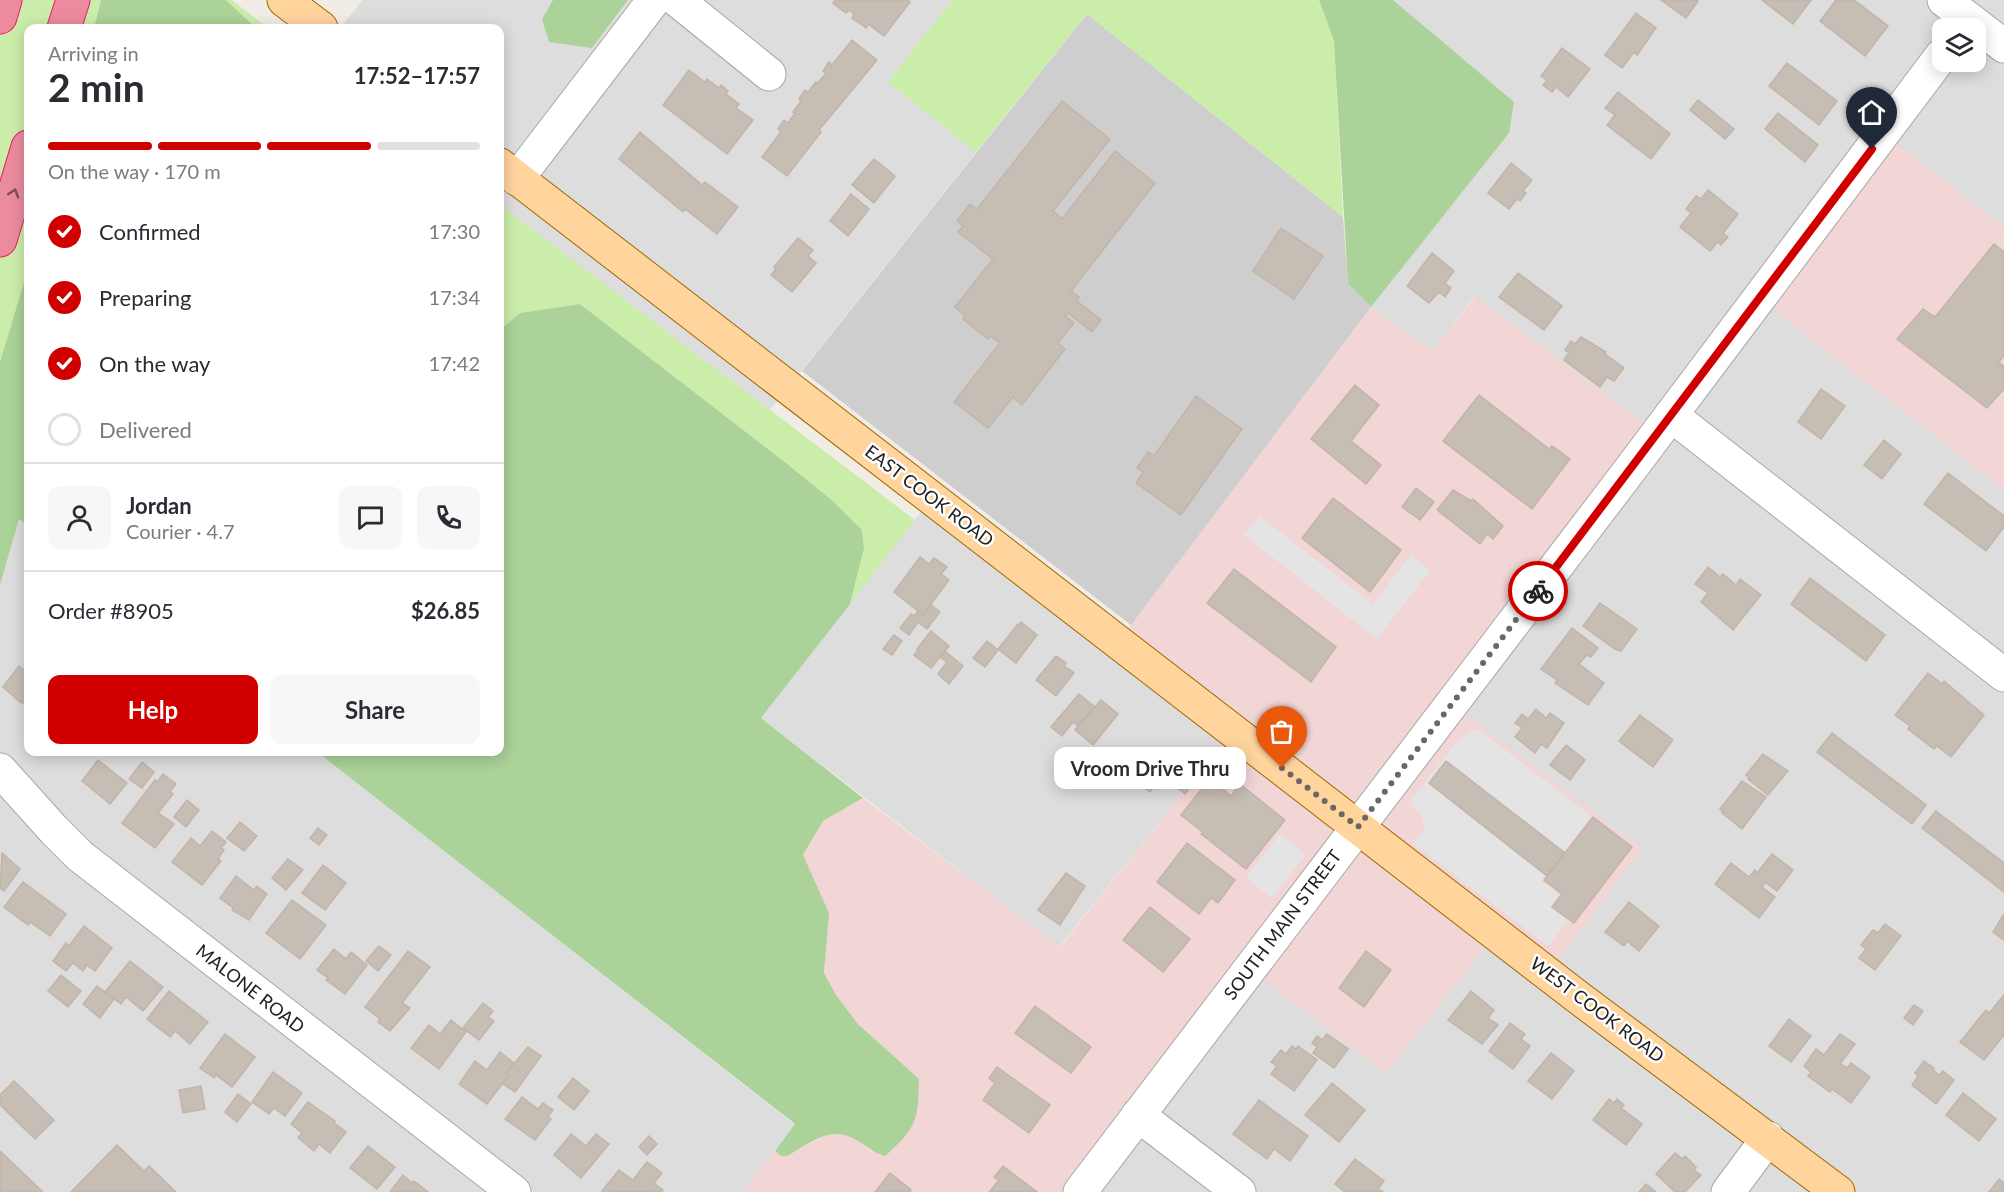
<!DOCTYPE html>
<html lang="en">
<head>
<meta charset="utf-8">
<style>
  :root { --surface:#fff; --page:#f7f7f7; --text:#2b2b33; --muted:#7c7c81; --line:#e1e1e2; --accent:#d00001 }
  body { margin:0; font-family:Lato,sans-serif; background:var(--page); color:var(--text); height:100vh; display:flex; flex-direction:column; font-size:22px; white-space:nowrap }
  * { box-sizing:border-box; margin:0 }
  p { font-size:20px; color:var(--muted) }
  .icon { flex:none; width:33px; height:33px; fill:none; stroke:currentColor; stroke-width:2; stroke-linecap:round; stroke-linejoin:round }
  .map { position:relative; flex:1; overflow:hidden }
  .sheet { position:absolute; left:24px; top:24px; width:480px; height:732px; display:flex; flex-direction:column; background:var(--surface); border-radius:12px; box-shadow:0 3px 15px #0003 }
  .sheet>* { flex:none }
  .buttons { position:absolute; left:1932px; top:18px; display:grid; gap:12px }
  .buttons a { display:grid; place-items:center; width:54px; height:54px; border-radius:12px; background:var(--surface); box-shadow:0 3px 15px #0003; font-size:30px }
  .pin { position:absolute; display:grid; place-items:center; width:51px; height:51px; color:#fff; margin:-62px -26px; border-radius:50% 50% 50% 0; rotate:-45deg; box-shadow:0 0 6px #0007 }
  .pin .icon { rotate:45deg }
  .courier { position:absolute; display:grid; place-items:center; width:60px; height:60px; margin:-30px; border:4px solid #d00001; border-radius:50%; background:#fff; color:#222; box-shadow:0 2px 8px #0007 }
  .bubble { position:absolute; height:42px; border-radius:12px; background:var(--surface); box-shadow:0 3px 15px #0003; font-size:20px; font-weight:700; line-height:42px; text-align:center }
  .summary em { font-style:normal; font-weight:700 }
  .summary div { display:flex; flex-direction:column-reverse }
  .summary { display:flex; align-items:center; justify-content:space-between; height:102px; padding:0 24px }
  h1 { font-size:39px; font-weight:700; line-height:45px }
  .bar { display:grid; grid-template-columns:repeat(4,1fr); gap:9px 6px; align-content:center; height:72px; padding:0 24px }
  .bar i { height:8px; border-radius:4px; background:var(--line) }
  .bar .active { background:var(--accent) }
  .bar p { grid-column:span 4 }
  .line { display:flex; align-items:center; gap:15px; padding:0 24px; border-top:2px solid var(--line) }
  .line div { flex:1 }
  .round { display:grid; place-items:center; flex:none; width:63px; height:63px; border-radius:12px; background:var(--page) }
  ol { padding:0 24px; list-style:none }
  li { display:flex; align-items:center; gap:18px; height:66px }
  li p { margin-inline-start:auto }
  li .icon { padding:6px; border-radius:50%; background:var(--accent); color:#fff; stroke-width:4 }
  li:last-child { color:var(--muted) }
  li i { width:33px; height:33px; border:3px solid var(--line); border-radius:50% }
  .cta { display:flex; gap:12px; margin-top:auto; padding:12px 24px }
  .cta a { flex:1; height:69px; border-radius:12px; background:var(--accent); color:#fff; font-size:24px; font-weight:700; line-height:69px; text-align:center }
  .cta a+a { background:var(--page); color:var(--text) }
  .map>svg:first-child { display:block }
  .residential { fill:#dedddd; fill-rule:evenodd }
  .commercial { fill:#f2d6d5 }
  .religious { fill:#cecece }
  .grass { fill:#cbedaa }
  .forest { fill:#aad299 }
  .parking { fill:#e4e4e4 }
  .building { fill:#c6bdb5; stroke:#c3b4a7; stroke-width:1.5 }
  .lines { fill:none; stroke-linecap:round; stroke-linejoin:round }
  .minor-casing { stroke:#a7a7a7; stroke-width:35 }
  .major-casing { stroke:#9c6800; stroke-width:35 }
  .highway-casing { stroke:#e41e63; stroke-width:35 }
  .minor { stroke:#fff; stroke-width:33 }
  .major { stroke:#ffd49d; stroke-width:33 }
  .highway { stroke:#eb8b9d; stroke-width:33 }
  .oneway { stroke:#7b5058 }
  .done { stroke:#696865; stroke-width:6; stroke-dasharray:0 10.8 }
  .route { stroke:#d00001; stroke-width:8 }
  .labels { text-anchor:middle; stroke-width:5; stroke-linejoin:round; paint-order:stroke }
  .street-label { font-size:18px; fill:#202020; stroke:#fff }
</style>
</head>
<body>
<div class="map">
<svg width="2004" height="1192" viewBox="0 0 2004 1192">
  <rect width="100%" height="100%" fill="#f1ede6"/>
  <g class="residential">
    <polygon points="363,0 553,0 542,19 592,48 628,0 952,0 888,82 976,152 770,410 500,205 500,28 340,28"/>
    <path d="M1393,0h611v1192h-914l362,-488 22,-408 -42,56 -61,-45 137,-174 6,-30zM1942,28h34v34h-34z"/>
    <polygon points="921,512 1223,744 1059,947 761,718"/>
    <polygon points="19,518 28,526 28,752 317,752 795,1125 743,1192 0,1192 0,585"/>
  </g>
  <g class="commercial">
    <polygon points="1896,143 2004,227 2004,490 1771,308"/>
    <polygon points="1475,296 1658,434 1452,704 1642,849 1548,973 1496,933 1386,1073 1256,974 1091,1192 743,1192 775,1151 781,1156 787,1156 826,1134 847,1134 863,1144 872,1152 919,1079 858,1024 836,995 824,973 828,913 803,855 823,821 863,798 1060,947 1223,744 1108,655 1371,307 1432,352"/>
  </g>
  <polygon class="religious" points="1087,14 1343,217 1348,284 1371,307 1131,625 802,371"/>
  <g class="grass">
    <polygon points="0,0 101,0 94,28 28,28 28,269 0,362"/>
    <polygon points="226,0 232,0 268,28 256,28"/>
    <polygon points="952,0 1319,0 1334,41 1343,217 1087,14 976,152 888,82"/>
    <polygon points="500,205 915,520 850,604 864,548 862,530 834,502 786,463 580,304 521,313 500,330"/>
  </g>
  <g class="forest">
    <polygon points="101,0 226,0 256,28 94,28"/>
    <polygon points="553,0 628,0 592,48 549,42 542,19"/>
    <polygon points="1319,0 1393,0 1514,102 1509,133 1371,307 1348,284 1334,41"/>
    <polygon points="28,269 28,526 19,519 0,585 0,362"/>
    <path d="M580,304l206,159 48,39 28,28 2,18 -14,56 -89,114 102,80 -40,23 -20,34 26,58 -5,60 12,22 22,29 61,55c-1,41 -2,49 -34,77 -14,-4 -17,-10 -29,-16 -25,-16 -46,3 -69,16h-6l-6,-5 20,-27 -478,-372h183v-422l20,-17z"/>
  </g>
  <g class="parking">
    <polygon points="1259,516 1373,604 1411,555 1430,570 1377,639 1244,535"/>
    <polygon points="1478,729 1591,816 1542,881 1559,895 1550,907 1568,920 1548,946 1414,844 1425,827 1421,815 1409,803 1460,738"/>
    <polygon points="1280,834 1306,854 1272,898 1246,878"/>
  </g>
  <g class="building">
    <polygon points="835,0 908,0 910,2 884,36 868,24 866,28 852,18 854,14 849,10 846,13 833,3"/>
    <polygon points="1661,0 1697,0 1698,1 1686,18"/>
    <polygon points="1762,0 1811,0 1793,24"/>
    <polygon points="1836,0 1854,0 1888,26 1865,56 1820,21"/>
    <polygon points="1636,13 1656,28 1637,55 1634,52 1622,68 1605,55"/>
    <polygon points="852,40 877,60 819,130 821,132 787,176 762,157 781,132 778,129 784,120 788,123 795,113 793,112 801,101 799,99 805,90 808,92 816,82 818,83 826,73 823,71 829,62 832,65"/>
    <polygon points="1562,48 1590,69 1568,97 1556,87 1552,92 1543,85 1547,80 1541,76"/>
    <polygon points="1787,63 1837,101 1819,125 1769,86"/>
    <polygon points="689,70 705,82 707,79 719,88 721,85 728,91 726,94 739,104 736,108 753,120 727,154 663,105"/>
    <polygon points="1618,92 1670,134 1651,159 1607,125 1615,115 1605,108"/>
    <polygon points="1698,100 1734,129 1725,139 1690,110"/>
    <polygon points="1062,101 1110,139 1053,211 1062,219 1115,151 1155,183 1071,291 1079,297 1077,301 1101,320 1092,332 1068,313 1065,316 1074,323 1058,343 1065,349 1022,405 1013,397 988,428 954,402 1000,343 990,336 988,339 963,319 965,316 955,307 993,259 958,232 963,226 957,221 970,204 977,209"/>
    <polygon points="1778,113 1818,145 1805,162 1765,129"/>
    <polygon points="640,132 702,185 705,182 738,207 717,234 685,209 683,212 619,159"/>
    <polygon points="874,159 895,176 874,203 852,185"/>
    <polygon points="1511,163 1532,180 1523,191 1526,193 1520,201 1517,199 1509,209 1488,193"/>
    <polygon points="1708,190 1738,214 1723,233 1728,237 1721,245 1718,242 1710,251 1680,227 1691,213 1686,209 1696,196 1701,199"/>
    <polygon points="851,194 869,209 848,236 830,221"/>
    <polygon points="1281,228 1323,256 1294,299 1253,271"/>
    <polygon points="798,238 813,250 808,256 816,263 792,292 771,275 776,269 774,267"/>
    <polygon points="1994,244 2004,252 2004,355 1999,362 2004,367 2004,389 1987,408 1897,339 1923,309 1935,317"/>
    <polygon points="1432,253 1454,271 1445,283 1451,288 1445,297 1439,292 1429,303 1407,286"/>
    <polygon points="1518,273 1562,306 1544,330 1499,297"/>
    <polygon points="1581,337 1606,352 1605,354 1624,368 1614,381 1607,377 1600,387 1564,360 1569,353 1565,350 1571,341 1575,344"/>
    <polygon points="1355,385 1379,405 1351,441 1381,465 1366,484 1311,439"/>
    <polygon points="1821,389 1845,406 1821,439 1798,422"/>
    <polygon points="1479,395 1549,449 1552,446 1570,459 1532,509 1443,441"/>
    <polygon points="1196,396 1242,429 1181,515 1136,483 1143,472 1137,468 1148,452 1154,456"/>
    <polygon points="1884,440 1901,454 1882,479 1864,465"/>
    <polygon points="1948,473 2004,516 2004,527 1986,551 1924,504"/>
    <polygon points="1416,488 1434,502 1420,520 1402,507"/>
    <polygon points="1453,490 1471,501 1473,499 1503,526 1493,539 1487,534 1480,544 1437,510"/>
    <polygon points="1333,498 1401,550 1370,592 1302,538"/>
    <polygon points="920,557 929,564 934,558 947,567 941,574 949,580 923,615 894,592"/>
    <polygon points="1708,567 1720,577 1723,574 1736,585 1740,579 1761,595 1733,630 1701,602 1708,593 1695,584"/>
    <polygon points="1234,569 1336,647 1311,682 1207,603"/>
    <polygon points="1810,578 1885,635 1866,661 1791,604"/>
    <polygon points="1600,603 1637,629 1621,651 1615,649 1583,626"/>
    <polygon points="931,605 940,612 927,629 918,622 909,635 900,628 911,614 914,616 918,611 923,615"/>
    <polygon points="1021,622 1037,635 1016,663 998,649 1018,624 1019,625"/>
    <polygon points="1572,628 1598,648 1591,657 1587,655 1579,664 1604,683 1588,705 1555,683 1557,680 1541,669"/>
    <polygon points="931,631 949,646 931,668 914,655 918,650 917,649"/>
    <polygon points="894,635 902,641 892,655 883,649"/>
    <polygon points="987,641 998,650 985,667 973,658"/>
    <polygon points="945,651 963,666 949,684 938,674 947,662 940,657"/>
    <polygon points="1056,656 1066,663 1064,666 1074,673 1056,696 1036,680"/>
    <polygon points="19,666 28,673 28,707 22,702 21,703 3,687"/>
    <polygon points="1928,673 1942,684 1944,681 1984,715 1951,757 1937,746 1934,749 1908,729 1910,726 1895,715"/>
    <polygon points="1079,694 1095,707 1078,726 1073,722 1062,736 1051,727"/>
    <polygon points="1101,700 1118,714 1093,745 1075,730"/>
    <polygon points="1536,709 1546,718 1550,713 1564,723 1547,748 1541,744 1535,753 1515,737 1522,728 1515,723 1522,714 1528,719"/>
    <polygon points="1640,715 1673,740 1653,767 1619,741"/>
    <polygon points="1832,733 1926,805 1912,824 1817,752"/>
    <polygon points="1566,745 1585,760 1570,780 1550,765"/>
    <polygon points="1176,751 1186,759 1188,755 1196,761 1194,765 1202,771 1185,794 1160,773"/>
    <polygon points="1763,754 1788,771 1768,795 1748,779 1749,778 1746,775"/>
    <polygon points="98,760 127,783 110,804 82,781"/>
    <polygon points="1145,761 1162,776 1150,792 1132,778"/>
    <polygon points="1446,761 1565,853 1547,876 1429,783"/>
    <polygon points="142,762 154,772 142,788 129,779"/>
    <polygon points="163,774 176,784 170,792 173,794 158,813 174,824 155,848 122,823 155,780 157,782"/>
    <polygon points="1210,778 1231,796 1240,784 1285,820 1246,869 1201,834 1203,832 1181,815"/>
    <polygon points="1742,781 1766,797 1742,829 1722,813 1723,812 1720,809"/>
    <polygon points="187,800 199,810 186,827 174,817"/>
    <polygon points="1936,811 2004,863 2004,892 1922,828"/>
    <polygon points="1593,817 1632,847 1574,923 1552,907 1562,894 1544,880"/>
    <polygon points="240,822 257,836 244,851 227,838"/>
    <polygon points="318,828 327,835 319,845 310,838"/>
    <polygon points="212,831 226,842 221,848 224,850 218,859 221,861 202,885 172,862 191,838 200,846"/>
    <polygon points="1187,843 1235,880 1218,903 1211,898 1199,914 1157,882"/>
    <polygon points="2,853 20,869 4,891 0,888"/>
    <polygon points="1772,854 1793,870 1777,891 1765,882 1762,887 1775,897 1759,918 1715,884 1731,863 1749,877 1755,870 1757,873"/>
    <polygon points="288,859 303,870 286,890 272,878"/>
    <polygon points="323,865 346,883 325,910 302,893"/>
    <polygon points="1066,873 1085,886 1060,925 1038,910"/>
    <polygon points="236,876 254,890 257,886 267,894 249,920 232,910 233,908 220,898"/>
    <polygon points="23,882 66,914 50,936 30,922 28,925 4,907"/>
    <polygon points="292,900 326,925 300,959 266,933"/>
    <polygon points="1629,902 1659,926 1639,951 1627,941 1624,946 1605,932"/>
    <polygon points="1150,907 1190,939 1163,972 1123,940"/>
    <polygon points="2004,914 2004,940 1993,932"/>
    <polygon points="1885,924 1901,936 1875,970 1859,958 1866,949 1861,945 1873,930 1878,933"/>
    <polygon points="84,926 112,948 95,971 87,965 83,971 73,963 66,971 53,961 66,943 69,946"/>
    <polygon points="379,946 391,955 378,971 366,961"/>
    <polygon points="334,949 346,959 351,952 367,965 345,994 326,980 328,978 317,970"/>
    <polygon points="408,951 430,967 402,1003 410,1008 390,1031 378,1022 380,1019 365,1007"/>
    <polygon points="1366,951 1391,970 1364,1007 1339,988"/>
    <polygon points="130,961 163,987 143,1011 126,997 121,1004 105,992"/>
    <polygon points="61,975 81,991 68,1007 48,991"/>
    <polygon points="97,986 114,999 100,1018 83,1004"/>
    <polygon points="169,991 208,1022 190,1044 175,1031 170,1037 147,1019"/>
    <polygon points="1471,991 1494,1010 1488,1018 1498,1025 1482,1044 1448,1020"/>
    <polygon points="2004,995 2004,1035 1984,1060 1960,1042 1986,1010 1989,1013"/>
    <polygon points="483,1003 493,1011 488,1017 494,1021 479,1040 463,1028"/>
    <polygon points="1914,1005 1923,1011 1913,1025 1904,1018"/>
    <polygon points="1035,1006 1091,1047 1071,1073 1015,1033"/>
    <polygon points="1789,1019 1811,1036 1791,1062 1769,1046"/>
    <polygon points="451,1020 466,1032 439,1069 411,1048 429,1025 440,1034"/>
    <polygon points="1510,1023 1525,1034 1521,1039 1530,1046 1513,1069 1489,1051"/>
    <polygon points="225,1034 255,1057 232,1087 216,1075 214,1078 200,1068"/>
    <polygon points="1327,1034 1348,1049 1334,1068 1313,1053 1317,1047 1312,1043 1317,1036 1322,1040"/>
    <polygon points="1840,1034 1855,1044 1840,1064 1847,1068 1851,1063 1870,1077 1851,1103 1832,1089 1830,1092 1808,1076 1811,1072 1804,1066 1816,1049 1824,1055"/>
    <polygon points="1292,1046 1296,1049 1298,1046 1317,1060 1294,1091 1271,1074 1277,1066 1271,1062 1281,1050 1286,1054"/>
    <polygon points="528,1047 541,1056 515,1092 502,1083 509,1075 506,1073"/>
    <polygon points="500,1052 514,1063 506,1073 509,1075 487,1104 459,1084 475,1061 487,1070"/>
    <polygon points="1551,1053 1574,1071 1552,1099 1528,1081"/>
    <polygon points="1924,1061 1934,1068 1933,1070 1939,1075 1943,1071 1954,1080 1936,1104 1912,1085 1918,1076 1915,1073"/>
    <polygon points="997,1067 1050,1105 1029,1133 983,1100 995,1083 989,1078"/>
    <polygon points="273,1072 302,1093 285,1116 274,1108 269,1114 252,1102"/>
    <polygon points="573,1078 589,1091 574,1110 558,1097"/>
    <polygon points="14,1081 54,1120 35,1139 0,1105 0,1095"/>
    <polygon points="1332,1083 1365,1110 1339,1142 1305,1115"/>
    <polygon points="201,1086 205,1109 183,1113 179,1090"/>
    <polygon points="1963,1093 1996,1119 1979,1141 1946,1115"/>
    <polygon points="238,1094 251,1104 237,1122 225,1112"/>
    <polygon points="522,1097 538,1109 543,1103 553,1110 548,1117 551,1119 535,1140 505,1119"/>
    <polygon points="1609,1099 1614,1103 1617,1099 1624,1105 1621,1108 1642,1124 1626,1145 1593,1120"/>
    <polygon points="1259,1100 1308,1136 1290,1161 1274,1149 1267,1159 1233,1134"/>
    <polygon points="308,1102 335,1121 334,1123 346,1132 330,1153 319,1144 314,1151 298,1138 302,1133 291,1124"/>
    <polygon points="571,1134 586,1146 596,1134 609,1144 581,1178 554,1155"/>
    <polygon points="649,1136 657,1144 647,1155 639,1147"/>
    <polygon points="117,1145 144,1171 149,1166 176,1192 71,1192"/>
    <polygon points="368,1146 395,1167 377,1189 350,1168"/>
    <polygon points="0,1151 43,1192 0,1192"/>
    <polygon points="1675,1153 1683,1159 1685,1156 1696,1167 1694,1170 1701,1175 1685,1192 1675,1192 1656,1174"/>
    <polygon points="1355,1159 1384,1181 1378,1189 1383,1192 1345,1192 1335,1184"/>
    <polygon points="647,1162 662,1173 654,1183 663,1190 662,1192 602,1191 619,1170 633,1180"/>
    <polygon points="1003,1166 1037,1192 990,1191 999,1180 994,1177"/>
    <polygon points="890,1173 911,1190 910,1192 875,1192"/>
    <polygon points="403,1175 412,1183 414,1181 428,1192 390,1192"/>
    <polygon points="1999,1179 2004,1183 2004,1192 1989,1192"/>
    <polygon points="1646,1184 1656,1192 1639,1192"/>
  </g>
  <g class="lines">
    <defs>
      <g id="minor">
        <polyline points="677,0 769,74"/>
        <polyline points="1944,0 2004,46"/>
        <polyline points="517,179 654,0"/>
        <polyline points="1671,415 2004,675"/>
        <polyline points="0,770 54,830 80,856 514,1192"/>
        <polyline points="1138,1115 1239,1192"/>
        <polyline points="1080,1192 1629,471 1942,55"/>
        <polyline points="1728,1192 1768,1138"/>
      </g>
      <g id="major">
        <polyline points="284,0 321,28"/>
        <polyline points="500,165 1579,998 1838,1192"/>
      </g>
      <g id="highway">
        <polyline points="0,17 5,0"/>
        <polyline points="64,28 73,0"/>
        <polyline points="0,240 28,147"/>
      </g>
    </defs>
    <use href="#minor" class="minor-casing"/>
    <use href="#major" class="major-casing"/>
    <use href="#highway" class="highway-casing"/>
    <use href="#minor" class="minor"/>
    <use href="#major" class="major"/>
    <use href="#highway" class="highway"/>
  </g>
  <defs><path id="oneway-chevron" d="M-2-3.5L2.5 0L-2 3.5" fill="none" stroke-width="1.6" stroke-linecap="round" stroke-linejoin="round" transform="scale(1.5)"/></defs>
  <use class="oneway" href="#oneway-chevron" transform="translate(14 193) rotate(-73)"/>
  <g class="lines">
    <polyline class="done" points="1282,768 1358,827 1538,591"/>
    <polyline class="route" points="1538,591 1872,149"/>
  </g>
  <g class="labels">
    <g class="street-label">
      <text transform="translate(929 496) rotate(37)" y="6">EAST COOK ROAD</text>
      <text transform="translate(1283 925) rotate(-53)" y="6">SOUTH MAIN STREET</text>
      <text transform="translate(250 989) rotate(38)" y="6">MALONE ROAD</text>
      <text transform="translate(1597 1010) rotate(37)" y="6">WEST COOK ROAD</text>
    </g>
  </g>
</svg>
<div class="buttons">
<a><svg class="icon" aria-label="layers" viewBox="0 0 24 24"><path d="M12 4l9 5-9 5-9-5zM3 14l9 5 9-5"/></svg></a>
</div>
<div class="pin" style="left:1282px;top:768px;background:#ea580c"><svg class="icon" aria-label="bag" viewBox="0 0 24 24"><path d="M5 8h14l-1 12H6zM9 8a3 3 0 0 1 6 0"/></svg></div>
<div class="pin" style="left:1872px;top:149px;background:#1f2937"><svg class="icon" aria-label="home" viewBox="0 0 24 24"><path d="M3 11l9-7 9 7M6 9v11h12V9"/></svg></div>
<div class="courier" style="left:1538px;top:591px"><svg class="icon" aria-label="bike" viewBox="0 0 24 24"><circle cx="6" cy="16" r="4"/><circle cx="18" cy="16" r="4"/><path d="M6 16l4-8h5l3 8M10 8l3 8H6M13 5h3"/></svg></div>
<div class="bubble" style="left:1054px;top:747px;width:192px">Vroom Drive Thru</div>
<section class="sheet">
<div class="summary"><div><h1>2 min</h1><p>Arriving in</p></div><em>17:52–17:57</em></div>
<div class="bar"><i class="active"></i><i class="active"></i><i class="active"></i><i></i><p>On the way · 170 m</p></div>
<ol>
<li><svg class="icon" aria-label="check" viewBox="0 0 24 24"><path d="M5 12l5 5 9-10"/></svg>Confirmed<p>17:30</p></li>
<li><svg class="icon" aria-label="check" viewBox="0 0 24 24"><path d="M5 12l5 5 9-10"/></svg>Preparing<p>17:34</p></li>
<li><svg class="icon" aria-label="check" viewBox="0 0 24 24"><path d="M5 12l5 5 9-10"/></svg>On the way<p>17:42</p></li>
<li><i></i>Delivered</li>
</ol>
<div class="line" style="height:108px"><a class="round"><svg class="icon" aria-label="person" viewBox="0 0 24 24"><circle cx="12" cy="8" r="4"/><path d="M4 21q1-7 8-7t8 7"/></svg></a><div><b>Jordan</b><p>Courier · 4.7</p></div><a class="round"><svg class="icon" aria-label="chat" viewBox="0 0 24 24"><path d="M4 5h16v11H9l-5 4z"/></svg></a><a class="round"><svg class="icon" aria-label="phone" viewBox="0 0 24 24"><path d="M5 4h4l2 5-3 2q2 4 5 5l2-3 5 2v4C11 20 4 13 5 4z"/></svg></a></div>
<div class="line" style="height:78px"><div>Order #8905</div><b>$26.85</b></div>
<div class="cta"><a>Help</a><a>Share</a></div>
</section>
</div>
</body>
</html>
